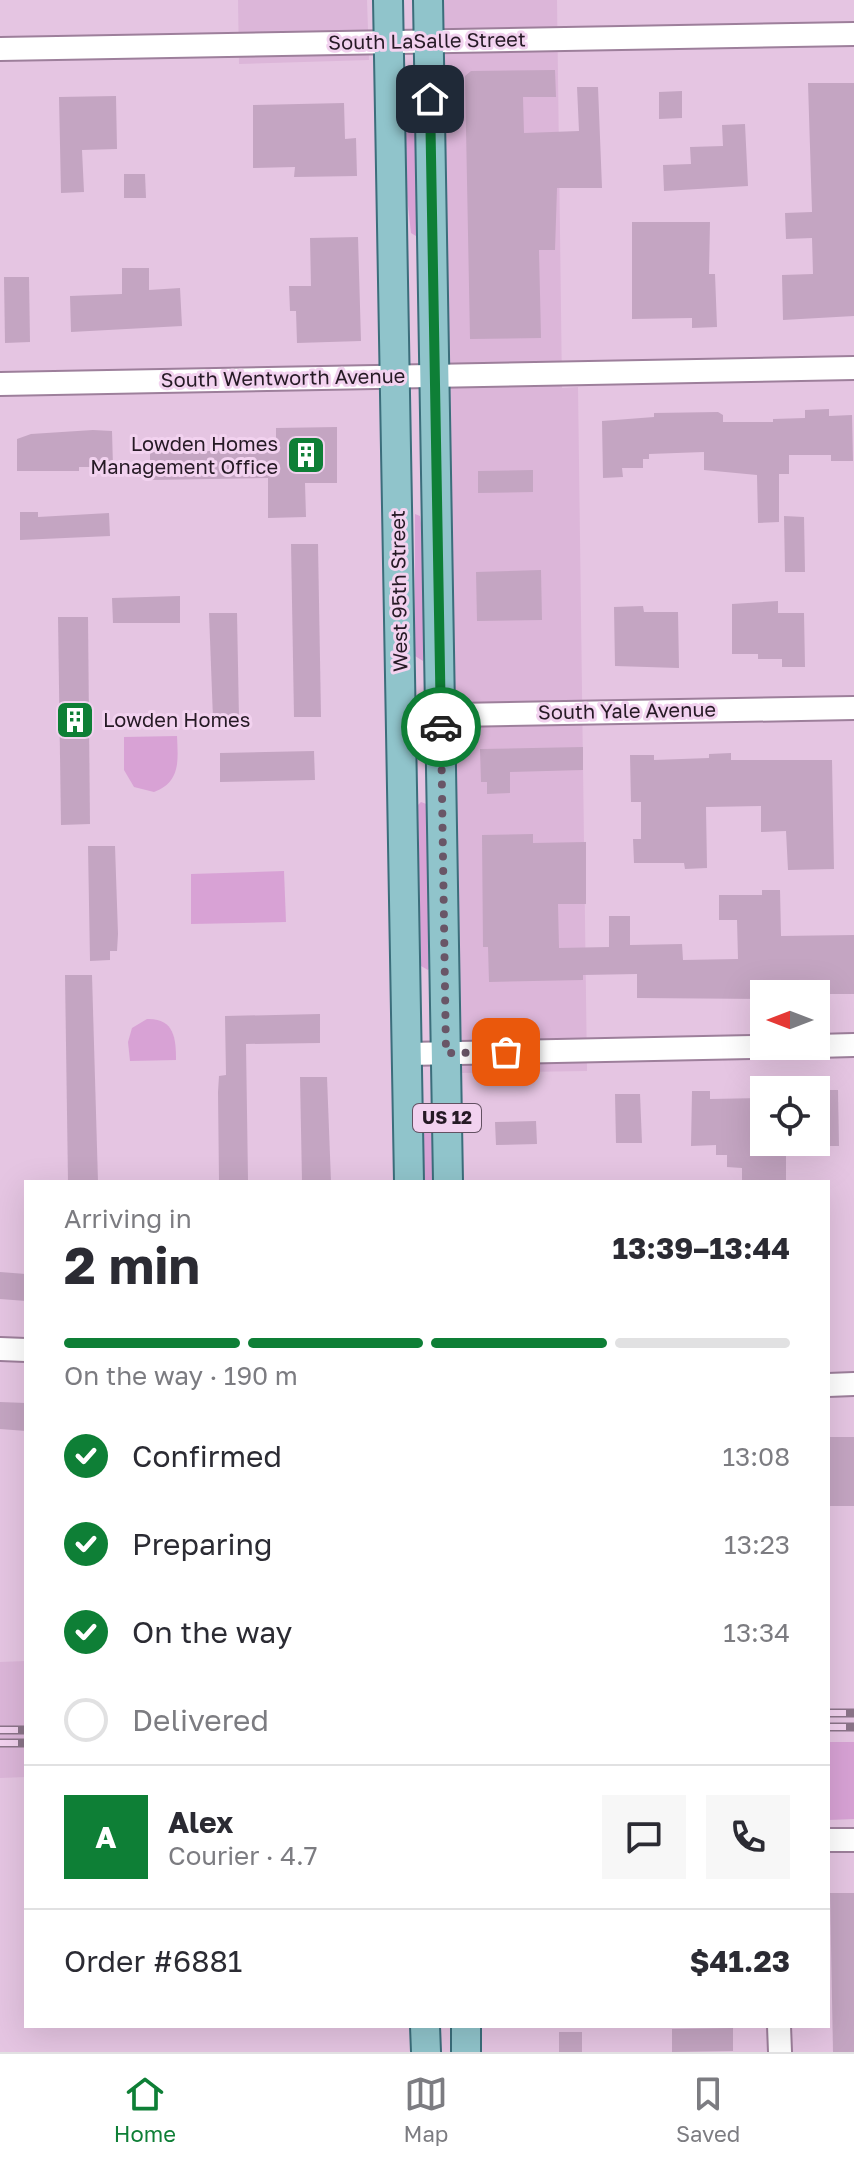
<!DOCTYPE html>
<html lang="en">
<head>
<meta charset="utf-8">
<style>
  :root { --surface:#fff; --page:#f7f7f7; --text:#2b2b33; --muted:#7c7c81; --line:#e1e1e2; --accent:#0e7f36 }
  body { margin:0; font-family:"Golos Text",sans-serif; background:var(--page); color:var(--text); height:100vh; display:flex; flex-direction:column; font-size:30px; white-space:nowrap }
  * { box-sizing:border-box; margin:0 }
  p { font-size:26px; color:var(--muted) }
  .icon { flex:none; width:44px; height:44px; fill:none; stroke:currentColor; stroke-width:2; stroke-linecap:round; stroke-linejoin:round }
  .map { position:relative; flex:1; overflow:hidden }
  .panel { position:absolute; left:24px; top:1180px; width:806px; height:848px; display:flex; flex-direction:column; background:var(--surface); border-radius:0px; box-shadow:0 8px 32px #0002 }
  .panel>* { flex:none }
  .needle { width:52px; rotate:270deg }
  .buttons { position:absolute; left:750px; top:980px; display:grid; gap:16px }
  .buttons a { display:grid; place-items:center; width:80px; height:80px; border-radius:0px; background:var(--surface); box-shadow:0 8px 32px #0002; font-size:40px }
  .pin { position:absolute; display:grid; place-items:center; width:68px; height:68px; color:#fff; margin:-34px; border-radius:16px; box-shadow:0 4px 12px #0006 }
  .courier { position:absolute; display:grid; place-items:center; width:80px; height:80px; margin:-40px; border:6px solid #0e7f36; border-radius:50%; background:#fff; color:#222; box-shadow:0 2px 10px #0007 }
  .headline em { font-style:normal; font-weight:700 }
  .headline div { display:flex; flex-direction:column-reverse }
  .headline { display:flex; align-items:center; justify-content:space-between; height:136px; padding:0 40px }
  h1 { font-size:52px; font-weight:700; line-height:60px }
  .bar { display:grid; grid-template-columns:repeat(4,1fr); gap:12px 8px; align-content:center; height:96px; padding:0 40px }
  .bar i { height:10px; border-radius:6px; background:var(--line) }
  .bar .current { background:var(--accent) }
  .bar p { grid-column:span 4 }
  .line { display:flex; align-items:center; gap:20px; padding:0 40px; border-top:2px solid var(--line) }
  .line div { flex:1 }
  .round { display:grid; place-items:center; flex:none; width:84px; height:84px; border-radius:0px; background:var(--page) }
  ol { padding:0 40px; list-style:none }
  li { display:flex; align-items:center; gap:24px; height:88px }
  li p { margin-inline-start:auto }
  li .icon { padding:8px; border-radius:50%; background:var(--accent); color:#fff; stroke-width:4 }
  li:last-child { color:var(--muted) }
  li i { width:44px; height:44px; border:4px solid var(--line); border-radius:50% }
  .menu { display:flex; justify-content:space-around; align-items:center; height:112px; border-top:2px solid var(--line); background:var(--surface); font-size:22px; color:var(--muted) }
  .menu a { display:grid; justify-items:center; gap:4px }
  .menu .current { color:var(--accent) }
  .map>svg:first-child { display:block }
  .built { fill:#dcb6d9 }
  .green { fill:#d8a2d5 }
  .building { fill:#c4a5c2 }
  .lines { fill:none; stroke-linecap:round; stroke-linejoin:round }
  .minor-casing { stroke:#9d7f9b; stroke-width:26 }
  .major-casing { stroke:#3b6e7b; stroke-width:32 }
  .minor { stroke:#fff; stroke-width:22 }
  .major { stroke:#90c4cb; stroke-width:28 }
  .rail-casing { stroke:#8b7489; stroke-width:9 }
  .rail { stroke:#f2d2ef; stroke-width:6; stroke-dasharray:18; stroke-linecap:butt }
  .done { stroke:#695667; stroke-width:8; stroke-dasharray:0 14.4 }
  .route { stroke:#0e7f36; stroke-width:10 }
  .labels { text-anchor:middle; stroke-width:6; stroke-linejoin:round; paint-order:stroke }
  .shield { fill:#f2d2ef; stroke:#635162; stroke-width:2 }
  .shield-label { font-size:18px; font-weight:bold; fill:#261a25 }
  .street-label { font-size:20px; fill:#261a25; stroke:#f2d2ef }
  .poi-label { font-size:20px; fill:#261a25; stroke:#f2d2ef; text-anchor:end }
</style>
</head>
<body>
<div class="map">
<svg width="854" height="2052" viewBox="0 0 854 2052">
  <rect width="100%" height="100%" fill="#e5c5e2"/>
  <g class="built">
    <polygon points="238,0 367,0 369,60 239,64"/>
    <polygon points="443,0 557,0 562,388 578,387 587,1071 461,1073"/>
    <polygon points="26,1661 26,1777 0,1778 0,1662"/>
  </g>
  <g class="green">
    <polygon points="409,94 416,97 416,236 411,233 406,188 404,98"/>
    <polygon points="415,514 420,516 426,563 422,564 425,567 423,661 415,656"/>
    <path d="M177,736c1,24 4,46 -23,56l-20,-5 -10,-17v-33z"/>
    <polygon points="421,802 429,805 431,966 428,970 421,966 418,805"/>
    <polygon points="284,871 286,922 191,924 191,874"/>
    <path d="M147,1019c27,-1 29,19 29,41l-46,1 -2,-19 4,-14z"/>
    <polygon points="429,1107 434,1111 436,1182 424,1182 422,1115"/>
    <polygon points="828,1742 854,1742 854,1819 828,1820"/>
  </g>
  <g class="building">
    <polygon points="555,70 556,97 523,97 524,133 579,131 577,87 598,87 602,188 557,188 555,250 539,250 541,338 470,339 465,76 471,71"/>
    <polygon points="808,83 854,83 854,316 783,320 782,275 813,274 812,238 786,239 785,213 812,212"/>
    <polygon points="682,91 682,118 659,119 659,92"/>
    <polygon points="116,96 117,149 82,150 84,192 61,193 59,97"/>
    <polygon points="344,103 345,139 356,138 357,176 294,177 295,167 253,168 253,105"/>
    <polygon points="745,124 748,186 664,191 663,165 691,164 690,147 723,146 722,125"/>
    <polygon points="124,174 145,174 146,198 124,198"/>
    <polygon points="632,222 710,222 709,274 715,274 717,327 692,328 692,318 632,319"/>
    <polygon points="358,237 361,341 297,343 296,311 290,311 289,286 311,286 310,238"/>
    <polygon points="122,268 149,268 149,290 180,288 182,326 71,332 70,296 122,294"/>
    <polygon points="4,277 29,277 30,342 5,343"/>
    <polygon points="829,409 829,416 852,415 853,461 831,461 831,455 789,455 789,474 779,474 779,522 758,523 757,475 704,470 704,452 649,454 649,459 643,459 643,468 622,468 623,477 603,478 602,421 654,417 654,413 718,412 723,415 723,422 773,422 773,419 805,418 805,410"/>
    <polygon points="337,427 337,483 305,483 306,517 268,518 268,478 150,480 150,452 276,450 276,428"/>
    <polygon points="93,430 112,431 113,467 79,467 79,471 17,471 17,439 31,434"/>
    <polygon points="533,470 533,492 478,493 478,471"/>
    <polygon points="20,512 38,512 38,517 109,513 110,536 20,540"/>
    <polygon points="784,516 804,517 805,572 785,572"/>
    <polygon points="291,544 318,544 321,717 294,717"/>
    <polygon points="541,570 542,620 477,621 476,572"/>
    <polygon points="180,596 180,623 113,623 112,598"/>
    <polygon points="778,601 778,613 804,613 805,667 782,667 782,659 758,659 758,654 732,654 732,604"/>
    <polygon points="643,606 644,612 678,612 679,668 615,666 614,607"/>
    <polygon points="209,613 237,613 239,719 213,719"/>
    <polygon points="58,617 88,617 90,824 61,825"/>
    <polygon points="583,747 583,770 510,772 510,793 487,794 487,782 481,782 480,749"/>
    <polygon points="314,751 315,780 220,782 220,753"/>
    <polygon points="731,753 731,760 832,760 834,869 788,870 786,831 761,832 761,806 706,807 707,868 685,869 684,863 634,863 633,839 641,839 641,802 631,802 630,755 654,755 654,760 709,758 709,754"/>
    <polygon points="533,834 533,843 586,842 586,904 558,904 559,948 609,947 609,916 630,916 630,945 682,944 683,960 738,959 737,920 719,920 719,895 762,895 762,890 780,890 781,936 854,935 854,994 764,994 764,999 637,998 637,974 583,975 583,980 489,982 488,947 483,947 482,835"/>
    <polygon points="88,846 115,846 118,934 117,951 110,951 110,960 90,961"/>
    <polygon points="65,975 92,975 98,1182 68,1182"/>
    <polygon points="320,1014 320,1043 246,1044 248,1180 219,1181 218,1092 219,1076 226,1075 225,1016"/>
    <polygon points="300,1077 327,1077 331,1182 302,1182"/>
    <polygon points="817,1090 838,1090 839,1146 818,1146"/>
    <polygon points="692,1091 710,1091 710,1099 762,1098 763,1142 786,1142 786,1182 742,1182 742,1168 727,1167 727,1155 716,1155 716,1145 691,1146"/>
    <polygon points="615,1094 640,1094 642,1143 616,1143"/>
    <polygon points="536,1121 537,1144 496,1145 495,1122"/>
    <polygon points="0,1272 26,1274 26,1301 0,1299"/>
    <polygon points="0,1402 26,1403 26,1431 0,1429"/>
    <polygon points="828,1437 854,1437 854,1506 829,1506"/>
    <polygon points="830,1893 854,1893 854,2052 833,2052"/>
    <polygon points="733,2028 733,2051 672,2052 672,2029"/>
    <rect x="559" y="2032" width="23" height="20"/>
  </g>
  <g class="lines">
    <defs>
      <g id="minor">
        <polyline points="0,49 854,34"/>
        <polyline points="0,384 854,368"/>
        <polyline points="401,716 854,708"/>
        <polyline points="816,1046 854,1045"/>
        <polyline points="407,1054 797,1046"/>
        <polyline points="0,1349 26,1350"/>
        <polyline points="828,1385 854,1384"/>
        <polyline points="828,1840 854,1840"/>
        <polyline points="779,2026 780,2052"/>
      </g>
      <g id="major">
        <polyline points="388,0 409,1182"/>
        <polyline points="428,0 448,1182"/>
        <polyline points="425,2026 426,2052"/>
        <polyline points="466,2026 466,2052"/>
      </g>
    </defs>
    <use href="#minor" class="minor-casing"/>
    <use href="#major" class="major-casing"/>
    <use href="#minor" class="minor"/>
    <use href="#major" class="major"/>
    <defs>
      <g id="rail">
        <polyline points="828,1713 854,1713"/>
        <polyline points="828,1727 854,1727"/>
        <polyline points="0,1730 26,1730"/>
        <polyline points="0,1743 26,1743"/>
      </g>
    </defs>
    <use href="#rail" class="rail-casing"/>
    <use href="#rail" class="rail"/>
  </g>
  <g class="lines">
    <polyline class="done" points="441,727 446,1053 506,1052"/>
    <polyline class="route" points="430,99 441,727"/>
  </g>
  <defs>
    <symbol id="building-square" viewBox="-11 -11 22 22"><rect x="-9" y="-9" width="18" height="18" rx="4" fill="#0e7f36" stroke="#f2d2ef"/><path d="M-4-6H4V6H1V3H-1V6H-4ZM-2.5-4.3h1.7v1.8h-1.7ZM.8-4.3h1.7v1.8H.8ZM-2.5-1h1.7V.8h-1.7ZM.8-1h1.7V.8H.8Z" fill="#fff"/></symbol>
  </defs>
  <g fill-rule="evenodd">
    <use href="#building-square" x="284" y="433" width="44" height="44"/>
    <use href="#building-square" x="53" y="698" width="44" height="44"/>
  </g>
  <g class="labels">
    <rect class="shield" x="413" y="1104" width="68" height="28" rx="6"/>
    <g class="shield-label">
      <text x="447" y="1124">US 12</text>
    </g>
    <g class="street-label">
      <text transform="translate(427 41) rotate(-1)" y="7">South LaSalle Street</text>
      <text transform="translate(283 378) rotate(-1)" y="7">South Wentworth Avenue</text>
      <text transform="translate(399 591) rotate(-91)" y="7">West 95th Street</text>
      <text transform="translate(627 711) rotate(-1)" y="7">South Yale Avenue</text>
    </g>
    <g class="poi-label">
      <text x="278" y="451">Lowden Homes<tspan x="278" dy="23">Management Office</tspan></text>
      <text x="103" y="727" text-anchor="start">Lowden Homes</text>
    </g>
  </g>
</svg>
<div class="buttons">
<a><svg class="needle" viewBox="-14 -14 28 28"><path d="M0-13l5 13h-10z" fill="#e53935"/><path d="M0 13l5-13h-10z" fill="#7c7c81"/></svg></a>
<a><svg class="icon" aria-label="locate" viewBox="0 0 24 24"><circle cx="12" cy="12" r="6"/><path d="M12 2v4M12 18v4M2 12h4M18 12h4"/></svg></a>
</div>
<div class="pin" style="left:506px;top:1052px;background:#ea580c"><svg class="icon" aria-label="bag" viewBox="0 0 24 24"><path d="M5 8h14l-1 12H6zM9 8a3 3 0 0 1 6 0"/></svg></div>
<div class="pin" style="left:430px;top:99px;background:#1f2937"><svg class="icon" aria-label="home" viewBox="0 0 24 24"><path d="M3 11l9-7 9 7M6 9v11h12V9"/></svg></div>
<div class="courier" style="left:441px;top:727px"><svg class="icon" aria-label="car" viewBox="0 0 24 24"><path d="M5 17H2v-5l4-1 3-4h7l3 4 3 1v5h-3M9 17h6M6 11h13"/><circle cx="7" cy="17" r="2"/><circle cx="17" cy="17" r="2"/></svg></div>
<section class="panel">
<div class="headline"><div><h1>2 min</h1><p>Arriving in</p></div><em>13:39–13:44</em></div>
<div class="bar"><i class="current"></i><i class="current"></i><i class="current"></i><i></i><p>On the way · 190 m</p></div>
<ol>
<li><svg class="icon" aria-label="check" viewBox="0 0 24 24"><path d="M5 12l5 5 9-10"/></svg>Confirmed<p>13:08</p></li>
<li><svg class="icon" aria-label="check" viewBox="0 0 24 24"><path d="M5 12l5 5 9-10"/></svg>Preparing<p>13:23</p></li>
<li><svg class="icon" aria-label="check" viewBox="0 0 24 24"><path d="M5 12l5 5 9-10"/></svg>On the way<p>13:34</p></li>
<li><i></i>Delivered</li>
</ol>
<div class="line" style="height:144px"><b class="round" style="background:var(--accent);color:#fff">A</b><div><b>Alex</b><p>Courier · 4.7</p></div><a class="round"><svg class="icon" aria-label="chat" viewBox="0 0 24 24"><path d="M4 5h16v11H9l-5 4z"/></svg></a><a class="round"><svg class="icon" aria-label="phone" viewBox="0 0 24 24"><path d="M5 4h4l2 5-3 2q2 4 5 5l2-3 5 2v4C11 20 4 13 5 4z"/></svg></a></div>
<div class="line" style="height:104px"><div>Order #6881</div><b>$41.23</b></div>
</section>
</div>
<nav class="menu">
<a class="current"><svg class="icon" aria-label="home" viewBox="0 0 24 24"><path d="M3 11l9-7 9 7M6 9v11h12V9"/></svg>Home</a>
<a><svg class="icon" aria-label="map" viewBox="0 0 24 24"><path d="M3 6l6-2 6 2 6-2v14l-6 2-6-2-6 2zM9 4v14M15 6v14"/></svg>Map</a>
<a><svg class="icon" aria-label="saved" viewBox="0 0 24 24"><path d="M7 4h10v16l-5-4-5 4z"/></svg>Saved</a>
</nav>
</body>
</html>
